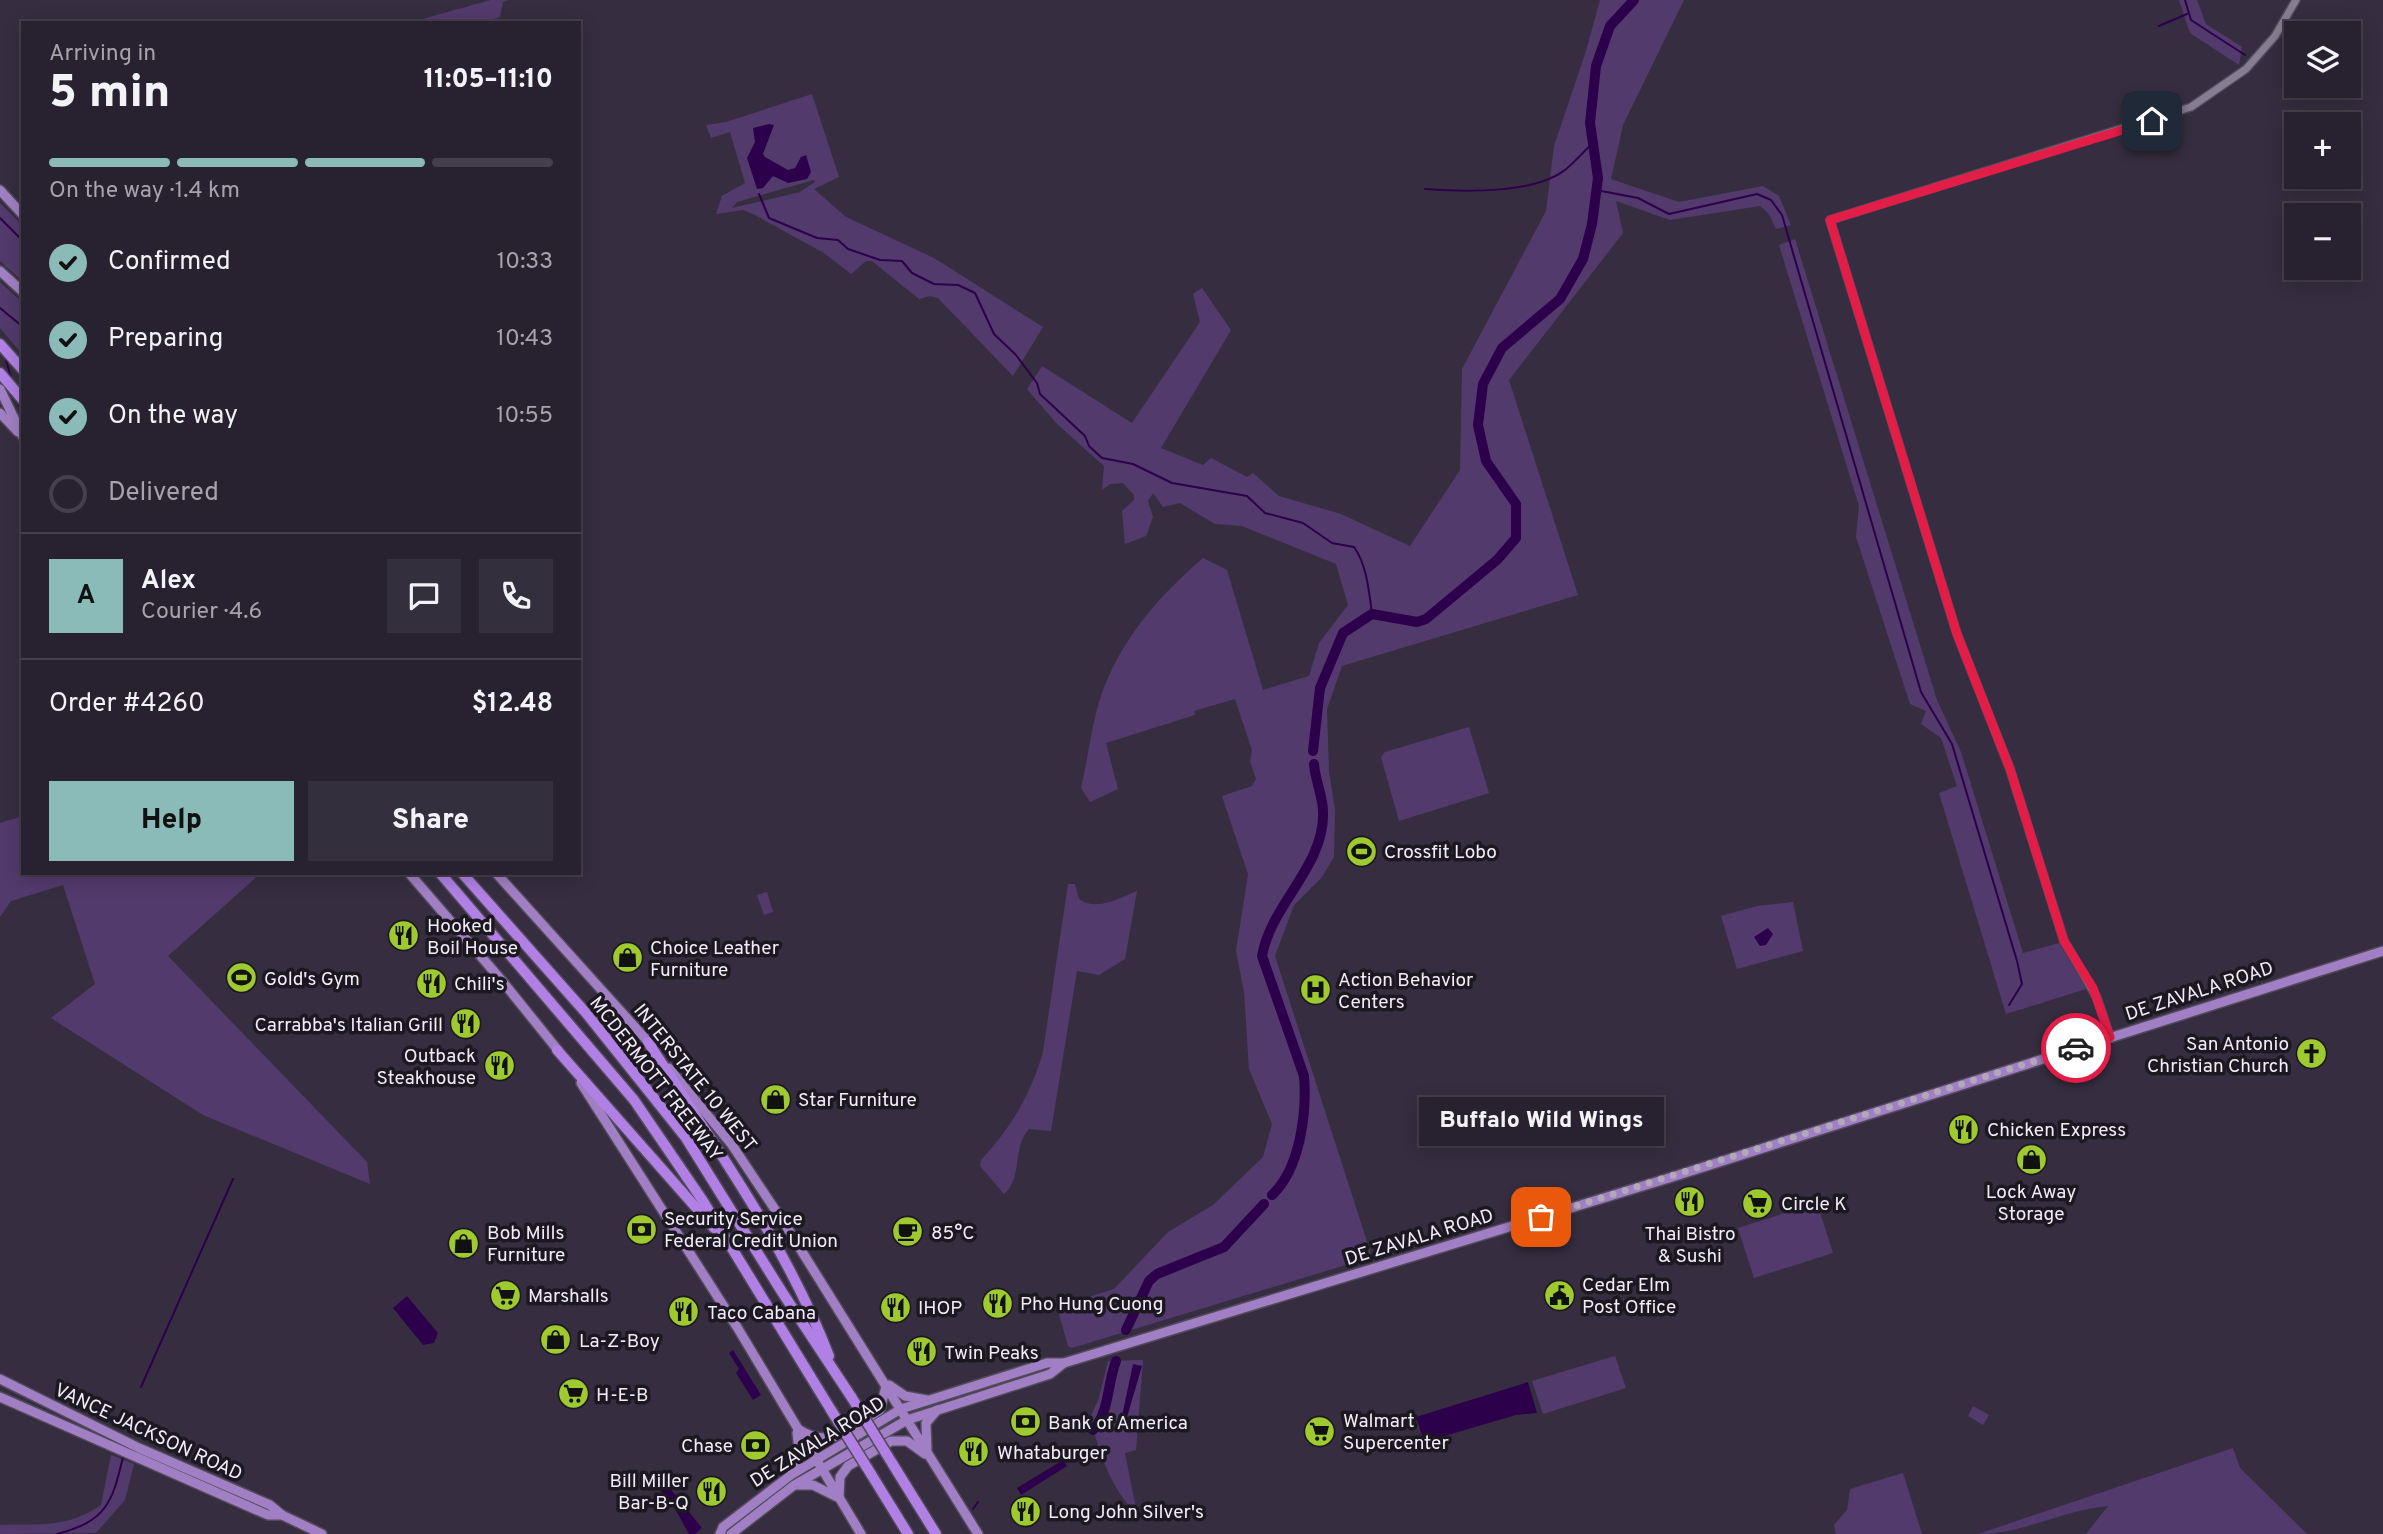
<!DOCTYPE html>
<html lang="en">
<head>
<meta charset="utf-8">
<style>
  :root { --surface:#282230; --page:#342f3c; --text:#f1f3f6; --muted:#a5a4ab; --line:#443f4c; --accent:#8bbbb9 }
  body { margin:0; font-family:Overpass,sans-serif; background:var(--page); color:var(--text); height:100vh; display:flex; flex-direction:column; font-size:26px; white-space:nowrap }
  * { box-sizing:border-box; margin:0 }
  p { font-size:23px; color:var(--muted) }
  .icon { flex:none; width:38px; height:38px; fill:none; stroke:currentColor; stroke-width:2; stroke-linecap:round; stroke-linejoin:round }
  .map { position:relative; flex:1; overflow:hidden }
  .side { position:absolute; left:21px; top:21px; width:560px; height:854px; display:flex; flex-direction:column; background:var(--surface); border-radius:0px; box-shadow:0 4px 18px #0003,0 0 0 2px var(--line) }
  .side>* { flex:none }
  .tools { position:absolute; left:2284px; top:21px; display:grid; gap:14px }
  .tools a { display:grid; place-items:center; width:77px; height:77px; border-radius:0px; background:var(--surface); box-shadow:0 4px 18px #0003,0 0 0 2px var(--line); font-size:35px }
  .pin { position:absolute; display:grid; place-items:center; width:60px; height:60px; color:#fff; margin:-30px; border-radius:14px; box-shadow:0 4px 10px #0006 }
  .courier { position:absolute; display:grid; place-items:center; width:70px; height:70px; margin:-35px; border:5px solid #e11d48; border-radius:50%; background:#fff; color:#222; box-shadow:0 2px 9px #0007 }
  .bubble { position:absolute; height:49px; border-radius:0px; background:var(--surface); box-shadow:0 4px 18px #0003,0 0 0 2px var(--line); font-size:23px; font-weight:800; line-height:49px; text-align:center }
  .headline em { font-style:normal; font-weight:800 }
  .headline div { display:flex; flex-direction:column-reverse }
  .headline { display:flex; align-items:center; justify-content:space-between; height:119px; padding:0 28px }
  h1 { font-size:46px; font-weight:800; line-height:52px }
  .bar { display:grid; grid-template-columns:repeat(4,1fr); gap:10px 7px; align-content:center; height:84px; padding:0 28px }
  .bar i { height:9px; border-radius:5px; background:var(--line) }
  .bar .on { background:var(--accent) }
  .bar p { grid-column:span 4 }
  .line { display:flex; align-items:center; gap:18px; padding:0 28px; border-top:2px solid var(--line) }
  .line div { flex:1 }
  .round { display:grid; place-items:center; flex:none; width:74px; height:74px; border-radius:0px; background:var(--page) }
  ol { padding:0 28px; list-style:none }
  li { display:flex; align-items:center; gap:21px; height:77px }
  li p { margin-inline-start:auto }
  li .icon { padding:7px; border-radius:50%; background:var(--accent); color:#111; stroke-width:4 }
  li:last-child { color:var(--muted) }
  li i { width:38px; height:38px; border:4px solid var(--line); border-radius:50% }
  .button { display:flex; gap:14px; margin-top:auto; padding:14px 28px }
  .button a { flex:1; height:80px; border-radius:0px; background:var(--accent); color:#111; font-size:28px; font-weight:800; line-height:80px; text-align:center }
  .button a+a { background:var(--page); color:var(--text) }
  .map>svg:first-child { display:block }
  .green { fill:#533a6d; fill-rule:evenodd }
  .water { fill:#2d004c }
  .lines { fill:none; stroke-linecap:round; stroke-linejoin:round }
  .stream { stroke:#2d004c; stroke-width:2 }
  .river { stroke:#2d004c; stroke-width:10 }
  .minor-casing { stroke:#514959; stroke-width:10 }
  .major-casing { stroke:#514959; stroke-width:12 }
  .highway-casing { stroke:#514959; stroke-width:13 }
  .minor { stroke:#877d93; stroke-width:7 }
  .major { stroke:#a07fc4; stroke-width:9 }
  .highway { stroke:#b080e4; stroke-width:10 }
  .highway-bridge-casing { stroke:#514959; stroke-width:13; stroke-linecap:butt }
  .highway-bridge { stroke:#b080e4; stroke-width:10 }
  .done { stroke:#b0aab8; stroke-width:7; stroke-dasharray:0 12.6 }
  .route { stroke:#e11d48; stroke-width:9 }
  .labels { text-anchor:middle; stroke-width:7; stroke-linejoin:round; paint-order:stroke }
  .poi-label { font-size:19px; fill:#f2ecf9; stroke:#1c1820; text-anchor:start }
  .street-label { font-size:19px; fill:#f2ecf9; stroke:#1c1820 }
</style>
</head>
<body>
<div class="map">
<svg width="2383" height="1534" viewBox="0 0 2383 1534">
  <rect width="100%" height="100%" fill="#362e40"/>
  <g class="green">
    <polygon points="491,0 509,0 503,2 500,17 482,23 408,23"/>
    <path d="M1600,0h84l-61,125 -12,54 68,23 84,-16 16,10 12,29 -15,4 -7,-15 -9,-8 -90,14 -54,-19 7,32 -114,147 69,215 -236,71 -15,43 2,63 6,38 -1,47 -12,20 -28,28 -19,51 97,301 -300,91 -4,-2 -11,-39 57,-18 54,-57 45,-27 50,-48 9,-33 -23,-55 -5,-77 -8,-41 12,-77 -26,-78 30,-10 4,-7 -6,-18 2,-11 -17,-51 -41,12 1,4 -89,28 12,46 -28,13 -9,-14c7,-29 10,-60 19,-89 19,-58 58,-102 103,-141l24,12 36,120 46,-14 10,-33 29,-38 -12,-41 -94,-38 -27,-2 -35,-21 -17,4 -10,-14 -5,8 5,16 -7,19 -21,8 -3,-33 12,-11v-5l-11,-12 -13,1 -8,6 2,-24 -47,-42 -30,-35 15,-23 90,57 68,-101 -7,-28 9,-6 29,42 -70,118 42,17 8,-7 36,19 6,-4 26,23 62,18 69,32 50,-76 2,-101 84,-158 8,-65 32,-95z"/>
    <polygon points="2179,0 2197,0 2206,24 2242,47 2239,65 2190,33"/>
    <path d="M812,94l27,83 -25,12 32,28 88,41 109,69 -30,49 -75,-78 -8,-2 -11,3 -47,-38h-6l-15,13 -27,-21 -71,-39 -10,-4 -27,4 6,-18 23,-13 -15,-51 -19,6 -5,-13 20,-3zM814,180l1,2 -15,10 -68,16 5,-6z"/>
    <polygon points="0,203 23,226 23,282 0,261"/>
    <polygon points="1795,239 1937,700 1961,752 2023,953 2059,943 2086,989 2006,1014 1939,793 1957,786 1941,738 1921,724 1926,711 1910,704 1856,537 1859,506 1779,245"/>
    <polygon points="0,282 23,303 23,355 0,328"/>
    <polygon points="1469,727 1489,793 1399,821 1381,757 1385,752"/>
    <polygon points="23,816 23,873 261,873 168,956 367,1162 370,1184 203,1115 51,1018 95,984 63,885 11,901 0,917 0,823"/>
    <path d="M1068,884h7l4,15c17,13 40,-1 58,-8l-12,68 -26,16 -22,-4 -26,160 -22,-2c-17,18 -6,49 -25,65l-24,-28 1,-6c30,-32 50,-66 62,-108z"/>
    <polygon points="767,892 773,912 764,915 757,895"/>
    <polygon points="1793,902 1803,951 1737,969 1721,916 1757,906"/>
    <polygon points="1817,1203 1833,1253 1754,1278 1738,1228"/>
    <polygon points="1615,1356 1626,1388 1543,1414 1532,1381"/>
    <path d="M1143,1360l-7,90 -11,3 12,61c-27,-26 -37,-61 -47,-96l9,-20 9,-37z"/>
    <polygon points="1973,1406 1989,1415 1983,1425 1968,1416"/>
    <path d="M2233,1448l7,20 67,66h-221l22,-28c-45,4 -85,28 -130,28z"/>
    <path d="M111,1455l23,9 -9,36 -29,33 -96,1v-9c39,-1 68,3 101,-20z"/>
    <polygon points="1903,1473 1922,1534 1836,1534 1834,1525 1847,1510 1850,1489"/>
  </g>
  <g class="water">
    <polygon points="769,124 774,125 763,154 765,157 788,170 795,168 801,157 806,155 811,172 807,179 788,183 773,176 763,188 757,189 747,158 755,142 753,128"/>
    <polygon points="1768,928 1773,934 1766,945 1760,946 1754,937"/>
    <polygon points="407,1296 438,1333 434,1343 423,1345 393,1308"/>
    <polygon points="733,1350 761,1395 753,1400 736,1373 739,1369 729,1353"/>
    <polygon points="1133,1364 1142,1366 1127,1417 1122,1416"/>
    <polygon points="1528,1382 1537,1413 1516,1415 1424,1442 1416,1417"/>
    <polygon points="1063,1460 1067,1466 1021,1495 1017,1488"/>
    <polygon points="660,1476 702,1528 695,1534 689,1534 674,1507 653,1481"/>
  </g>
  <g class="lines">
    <g class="stream">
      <polyline points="2185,0 2191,20 2245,55"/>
      <polyline points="2159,26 2187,14"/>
      <path d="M1425,189c38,3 109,5 140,-19 10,-8 19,-19 28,-27"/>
      <polyline points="1596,190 1638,198 1669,214 1757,194 1771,200 1782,215 1921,692 1952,744 2017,961 2022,984 2009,1005"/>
      <path d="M759,194l10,24 48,20 21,2 10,9 32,11 22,1 10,12 22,11 24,1 17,8 19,41 22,21 21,28 3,11 45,42 4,10 13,12 31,6 39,19 75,13 18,17 38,10 29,20 22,4c13,18 15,45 18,67"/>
      <polyline points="0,218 23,241"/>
      <polyline points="0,308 23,327"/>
      <polyline points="5,356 11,378"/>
      <polyline points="17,400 23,415"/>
      <polyline points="141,1387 233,1179"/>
      <polyline points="973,1509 978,1502"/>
      <path d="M57,1534c49,-13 55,-30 66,-77"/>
    </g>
    <g class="river">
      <polyline points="1313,751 1320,688 1343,633 1372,614 1417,622 1426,619 1497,560 1516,538 1516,504 1486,461 1478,425 1483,384 1502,348 1560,299 1583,259 1592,224 1598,178 1590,123 1596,66 1610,26 1634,0"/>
      <path d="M1272,1195c28,-26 35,-82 32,-119l-42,-120c9,-52 63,-90 61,-144 0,-16 -8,-32 -9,-48"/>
      <polyline points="1126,1330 1149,1281 1157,1274 1224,1247 1264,1204"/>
      <path d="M1093,1430c17,-19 14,-46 23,-69"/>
    </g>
    <defs>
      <polyline id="minor" points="2110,1037 2097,998 2064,941 2010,769 1957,634 1830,220 2191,107 2246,69 2275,36 2296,0"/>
      <g id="major">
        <polyline points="0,190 23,215"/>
        <polyline points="0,271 23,292"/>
        <polyline points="0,389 23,437"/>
        <polyline points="0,413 18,432"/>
        <polyline points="409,873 503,982 561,1054"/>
        <polyline points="496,873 652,1046"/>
        <polyline points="669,1068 732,1145 786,1226 978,1534"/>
        <polyline points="581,1083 737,1327 861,1534"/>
        <polyline points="0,1379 139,1448 270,1505 282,1515 322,1534"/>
        <polyline points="889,1385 905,1396 927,1400"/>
        <polyline points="0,1397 268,1515 282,1515"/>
        <path d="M798,1429c33,22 53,-1 82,-19l6,-24"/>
        <polyline points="927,1451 926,1423 937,1410"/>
        <polyline points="792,1473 800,1457 797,1433"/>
        <polyline points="798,1485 813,1485 837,1497"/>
        <polyline points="839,1497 840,1477 848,1466 891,1441 907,1441 925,1454"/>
        <polyline points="720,1534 723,1527 791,1475 901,1409 1047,1363 1064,1363 1669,1178 2383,951"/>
        <polyline points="731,1534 793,1486 907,1420 1050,1374 1064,1363"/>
      </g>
      <g id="highway">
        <polyline points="0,344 23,370"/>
        <polyline points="0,373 23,400"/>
        <polyline points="440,873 634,1100 703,1201 831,1410"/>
        <polyline points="462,873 586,1013 686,1138 782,1292 852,1398"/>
        <path d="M648,1042c65,102 137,200 181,314"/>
        <polyline points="557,1050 714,1228"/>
        <polyline points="892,1463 936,1534"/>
        <polyline points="871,1474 908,1534"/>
      </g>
    </defs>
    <use href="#minor" class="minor-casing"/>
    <use href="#major" class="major-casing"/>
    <use href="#highway" class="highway-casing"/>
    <use href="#minor" class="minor"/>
    <use href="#major" class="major"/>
    <use href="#highway" class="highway"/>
    <defs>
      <g id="highway-bridge">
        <polyline points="852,1398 892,1463"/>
        <polyline points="831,1410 871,1474"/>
      </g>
    </defs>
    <use href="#highway-bridge" class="highway-bridge-casing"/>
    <use href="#highway-bridge" class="highway-bridge"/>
  </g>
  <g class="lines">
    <polyline class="done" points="1541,1217 2076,1048"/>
    <polyline class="route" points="2076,1048 2110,1037 2093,988 2064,941 2010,769 1957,634 1830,220 2152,121"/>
  </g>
  <defs>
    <symbol id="stadium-disc" viewBox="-11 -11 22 22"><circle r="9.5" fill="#9eca2f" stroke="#1c1820"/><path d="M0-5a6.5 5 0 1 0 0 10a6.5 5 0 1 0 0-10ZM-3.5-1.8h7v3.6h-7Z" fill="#111"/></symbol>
    <symbol id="restaurant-disc" viewBox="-11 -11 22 22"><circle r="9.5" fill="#9eca2f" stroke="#1c1820"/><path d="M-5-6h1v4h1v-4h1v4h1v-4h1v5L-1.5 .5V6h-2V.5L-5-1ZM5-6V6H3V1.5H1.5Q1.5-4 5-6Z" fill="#111"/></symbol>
    <symbol id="shop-disc" viewBox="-11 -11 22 22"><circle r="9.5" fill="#9eca2f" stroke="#1c1820"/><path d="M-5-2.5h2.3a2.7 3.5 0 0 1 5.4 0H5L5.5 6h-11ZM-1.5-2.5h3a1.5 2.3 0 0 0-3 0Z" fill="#111"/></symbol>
    <symbol id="hospital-disc" viewBox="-11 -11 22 22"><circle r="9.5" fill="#9eca2f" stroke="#1c1820"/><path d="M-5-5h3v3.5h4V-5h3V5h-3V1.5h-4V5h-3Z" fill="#111"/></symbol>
    <symbol id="church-disc" viewBox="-11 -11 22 22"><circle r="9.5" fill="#9eca2f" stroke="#1c1820"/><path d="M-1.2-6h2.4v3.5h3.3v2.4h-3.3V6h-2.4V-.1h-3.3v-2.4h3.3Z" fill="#111"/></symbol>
    <symbol id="supermarket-disc" viewBox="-11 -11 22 22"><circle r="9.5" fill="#9eca2f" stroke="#1c1820"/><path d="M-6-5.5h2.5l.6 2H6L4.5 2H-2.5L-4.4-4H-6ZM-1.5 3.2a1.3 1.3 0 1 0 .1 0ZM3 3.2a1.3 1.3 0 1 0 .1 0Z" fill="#111"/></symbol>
    <symbol id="bank-disc" viewBox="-11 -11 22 22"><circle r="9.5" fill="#9eca2f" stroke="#1c1820"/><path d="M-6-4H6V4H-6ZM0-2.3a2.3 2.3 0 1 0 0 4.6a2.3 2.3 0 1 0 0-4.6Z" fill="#111"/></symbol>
    <symbol id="cafe-disc" viewBox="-11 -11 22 22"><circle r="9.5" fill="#9eca2f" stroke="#1c1820"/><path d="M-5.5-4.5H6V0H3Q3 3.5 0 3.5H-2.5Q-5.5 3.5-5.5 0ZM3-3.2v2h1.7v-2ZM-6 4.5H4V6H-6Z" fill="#111"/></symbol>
    <symbol id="civic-disc" viewBox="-11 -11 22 22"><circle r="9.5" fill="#9eca2f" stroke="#1c1820"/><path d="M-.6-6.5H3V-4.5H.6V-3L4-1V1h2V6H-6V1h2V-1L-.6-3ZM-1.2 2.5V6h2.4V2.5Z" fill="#111"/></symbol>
  </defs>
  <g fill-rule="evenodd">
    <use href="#stadium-disc" x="1344" y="834" width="35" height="35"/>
    <use href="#restaurant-disc" x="386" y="918" width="35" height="35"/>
    <use href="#shop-disc" x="610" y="940" width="35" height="35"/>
    <use href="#stadium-disc" x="224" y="960" width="35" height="35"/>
    <use href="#restaurant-disc" x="414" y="966" width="35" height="35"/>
    <use href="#hospital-disc" x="1298" y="972" width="35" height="35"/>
    <use href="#restaurant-disc" x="448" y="1006" width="35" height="35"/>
    <use href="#church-disc" x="2294" y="1036" width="35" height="35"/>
    <use href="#restaurant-disc" x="482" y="1048" width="35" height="35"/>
    <use href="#shop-disc" x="758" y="1082" width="35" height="35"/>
    <use href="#restaurant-disc" x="1946" y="1112" width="35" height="35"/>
    <use href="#shop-disc" x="2014" y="1142" width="35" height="35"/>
    <use href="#restaurant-disc" x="1672" y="1184" width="35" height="35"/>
    <use href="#supermarket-disc" x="1740" y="1186" width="35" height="35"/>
    <use href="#bank-disc" x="624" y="1212" width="35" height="35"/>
    <use href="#cafe-disc" x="890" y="1214" width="35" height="35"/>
    <use href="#shop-disc" x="446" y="1226" width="35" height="35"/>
    <use href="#supermarket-disc" x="488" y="1278" width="35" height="35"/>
    <use href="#civic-disc" x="1542" y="1278" width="35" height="35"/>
    <use href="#restaurant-disc" x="980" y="1286" width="35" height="35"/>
    <use href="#restaurant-disc" x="878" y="1290" width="35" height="35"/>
    <use href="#restaurant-disc" x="666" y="1294" width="35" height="35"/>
    <use href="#shop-disc" x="538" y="1322" width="35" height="35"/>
    <use href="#restaurant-disc" x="904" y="1334" width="35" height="35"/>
    <use href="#supermarket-disc" x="556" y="1376" width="35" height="35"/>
    <use href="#bank-disc" x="1008" y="1404" width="35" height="35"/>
    <use href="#supermarket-disc" x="1302" y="1414" width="35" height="35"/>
    <use href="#bank-disc" x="738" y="1428" width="35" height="35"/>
    <use href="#restaurant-disc" x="956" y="1434" width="35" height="35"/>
    <use href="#restaurant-disc" x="694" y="1474" width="35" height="35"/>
    <use href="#restaurant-disc" x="1008" y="1494" width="35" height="35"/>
  </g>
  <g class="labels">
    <g class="poi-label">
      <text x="1384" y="858">Crossfit Lobo</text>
      <text x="427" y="932">Hooked<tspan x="427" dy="22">Boil House</tspan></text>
      <text x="650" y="954">Choice Leather<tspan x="650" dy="22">Furniture</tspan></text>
      <text x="264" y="985">Gold's Gym</text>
      <text x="1338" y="986">Action Behavior<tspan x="1338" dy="22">Centers</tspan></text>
      <text x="454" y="990">Chili's</text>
      <text x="443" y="1031" text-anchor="end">Carrabba's Italian Grill</text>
      <text x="2289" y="1050" text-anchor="end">San Antonio<tspan x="2289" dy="22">Christian Church</tspan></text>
      <text x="476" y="1062" text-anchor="end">Outback<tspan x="476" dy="22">Steakhouse</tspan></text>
      <text x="798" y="1106">Star Furniture</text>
      <text x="1987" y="1136">Chicken Express</text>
      <text x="2031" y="1198" text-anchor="middle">Lock Away<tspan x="2031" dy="22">Storage</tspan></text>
      <text x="1781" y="1210">Circle K</text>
      <text x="664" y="1225">Security Service<tspan x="664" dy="22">Federal Credit Union</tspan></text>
      <text x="487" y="1239">Bob Mills<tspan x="487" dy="22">Furniture</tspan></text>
      <text x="931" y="1239">85°C</text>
      <text x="1690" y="1240" text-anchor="middle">Thai Bistro<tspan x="1690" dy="22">&amp; Sushi</tspan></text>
      <text x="1582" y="1291">Cedar Elm<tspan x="1582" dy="22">Post Office</tspan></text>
      <text x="528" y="1302">Marshalls</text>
      <text x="1020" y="1310">Pho Hung Cuong</text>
      <text x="918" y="1314">IHOP</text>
      <text x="707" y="1319">Taco Cabana</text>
      <text x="579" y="1347">La-Z-Boy</text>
      <text x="944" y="1359">Twin Peaks</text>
      <text x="596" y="1401">H-E-B</text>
      <text x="1343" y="1427">Walmart<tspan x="1343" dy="22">Supercenter</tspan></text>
      <text x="1048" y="1429">Bank of America</text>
      <text x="733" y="1452" text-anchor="end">Chase</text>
      <text x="997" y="1459">Whataburger</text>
      <text x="689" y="1487" text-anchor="end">Bill Miller<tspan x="689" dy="22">Bar-B-Q</tspan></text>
      <text x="1048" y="1518">Long John Silver's</text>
    </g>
    <g class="street-label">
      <text transform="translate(2199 990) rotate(-18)" y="7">DE ZAVALA ROAD</text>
      <text transform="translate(696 1077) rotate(51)" y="7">INTERSTATE 10 WEST</text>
      <text transform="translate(657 1078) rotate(52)" y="7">MCDERMOTT FREEWAY</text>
      <text transform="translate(1419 1236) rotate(-17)" y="7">DE ZAVALA ROAD</text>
      <text transform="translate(149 1431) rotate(25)" y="7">VANCE JACKSON ROAD</text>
      <text transform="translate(817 1441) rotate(-32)" y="7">DE ZAVALA ROAD</text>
    </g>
  </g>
</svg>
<div class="tools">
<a><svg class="icon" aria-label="layers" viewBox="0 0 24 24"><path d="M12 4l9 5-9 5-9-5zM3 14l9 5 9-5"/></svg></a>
<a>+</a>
<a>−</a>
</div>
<div class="pin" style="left:1541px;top:1217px;background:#ea580c"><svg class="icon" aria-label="bag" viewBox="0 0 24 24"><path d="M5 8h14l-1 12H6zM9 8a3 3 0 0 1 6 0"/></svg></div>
<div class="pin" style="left:2152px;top:121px;background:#1f2937"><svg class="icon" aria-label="home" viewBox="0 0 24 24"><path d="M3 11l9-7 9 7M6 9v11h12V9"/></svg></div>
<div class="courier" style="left:2076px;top:1048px"><svg class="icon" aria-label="car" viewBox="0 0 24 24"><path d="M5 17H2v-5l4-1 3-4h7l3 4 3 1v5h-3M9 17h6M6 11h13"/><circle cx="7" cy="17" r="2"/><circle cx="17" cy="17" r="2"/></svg></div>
<div class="bubble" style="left:1419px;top:1097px;width:245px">Buffalo Wild Wings</div>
<section class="side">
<div class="headline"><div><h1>5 min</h1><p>Arriving in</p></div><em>11:05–11:10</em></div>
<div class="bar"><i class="on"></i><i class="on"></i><i class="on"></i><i></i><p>On the way · 1.4 km</p></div>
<ol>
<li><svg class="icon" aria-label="check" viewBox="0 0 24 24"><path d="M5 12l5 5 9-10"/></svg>Confirmed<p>10:33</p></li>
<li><svg class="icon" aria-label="check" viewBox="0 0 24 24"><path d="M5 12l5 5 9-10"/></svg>Preparing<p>10:43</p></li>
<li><svg class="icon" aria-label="check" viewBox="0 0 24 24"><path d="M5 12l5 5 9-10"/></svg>On the way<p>10:55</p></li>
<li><i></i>Delivered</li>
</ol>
<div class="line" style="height:126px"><b class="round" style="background:var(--accent);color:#111">A</b><div><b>Alex</b><p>Courier · 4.6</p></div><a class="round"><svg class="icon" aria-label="chat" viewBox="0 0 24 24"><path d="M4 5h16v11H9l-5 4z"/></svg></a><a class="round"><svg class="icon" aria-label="phone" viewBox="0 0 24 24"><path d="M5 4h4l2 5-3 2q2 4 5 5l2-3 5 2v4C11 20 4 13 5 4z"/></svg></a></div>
<div class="line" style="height:91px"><div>Order #4260</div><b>$12.48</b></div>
<div class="button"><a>Help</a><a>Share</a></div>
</section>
</div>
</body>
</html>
